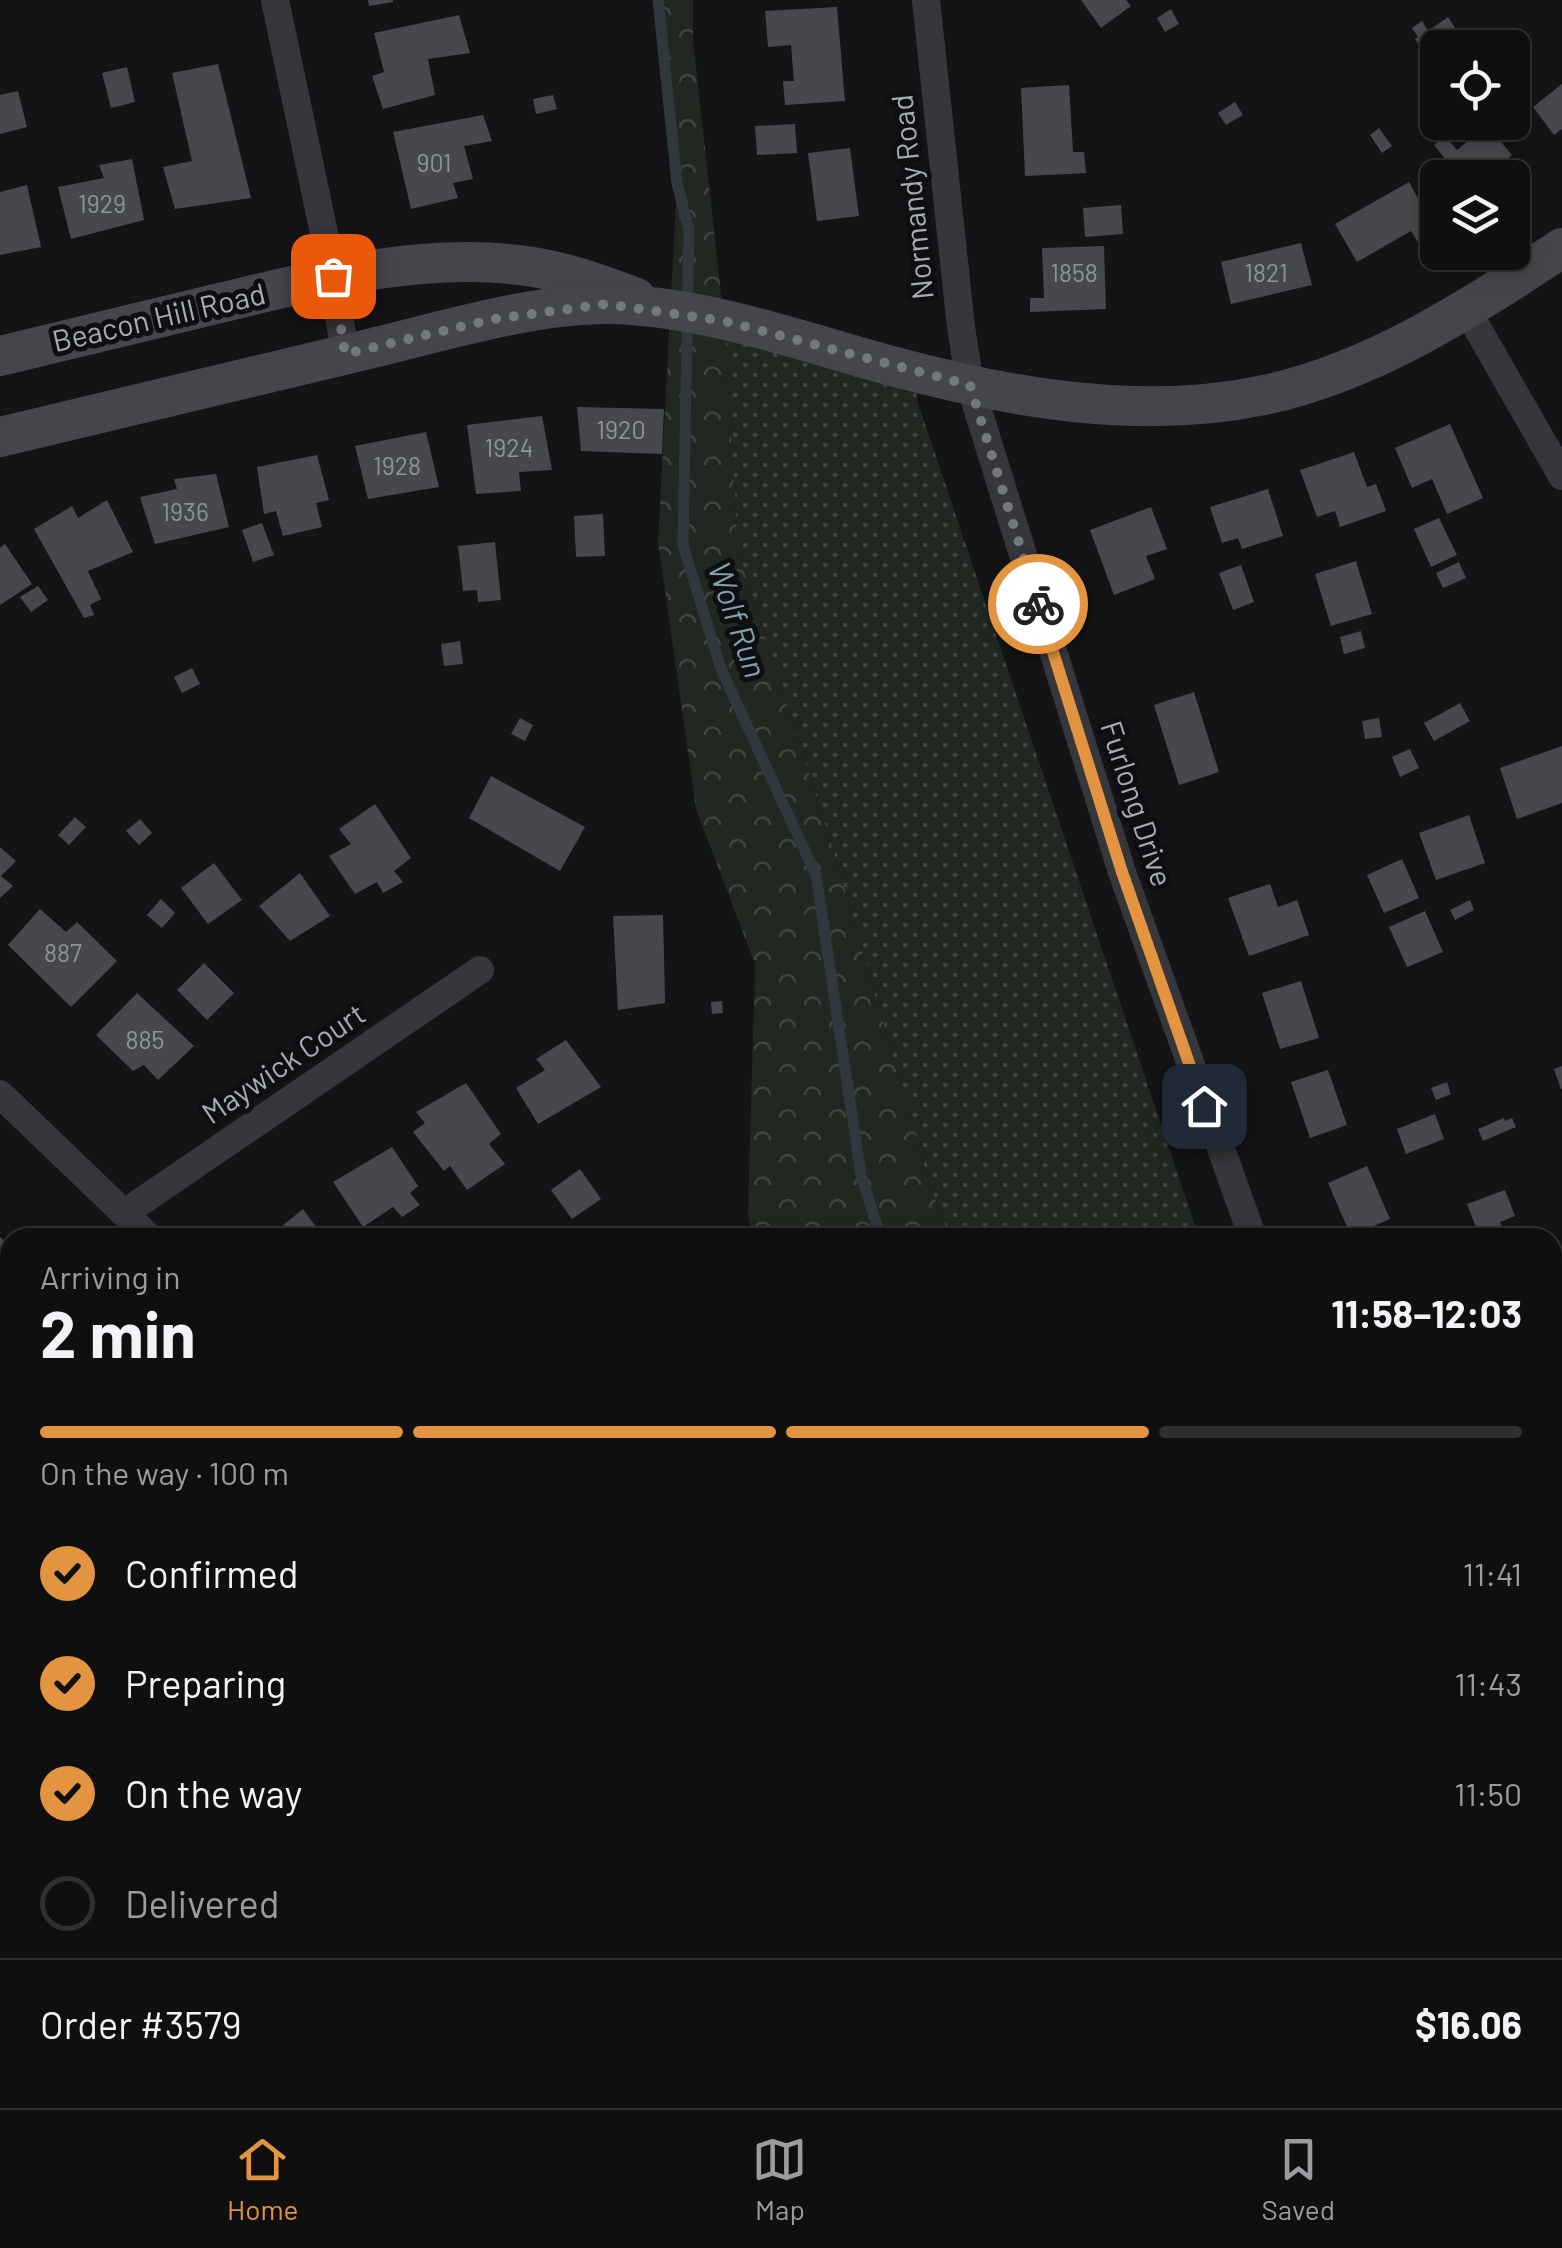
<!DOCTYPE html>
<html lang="en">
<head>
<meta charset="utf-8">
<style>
  :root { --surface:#0f0f10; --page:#1d1d1e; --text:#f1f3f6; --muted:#9b9c9f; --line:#2f2f30; --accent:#e29440 }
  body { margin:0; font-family:Barlow,sans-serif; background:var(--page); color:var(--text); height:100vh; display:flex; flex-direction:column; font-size:38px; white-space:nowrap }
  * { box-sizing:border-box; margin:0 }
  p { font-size:32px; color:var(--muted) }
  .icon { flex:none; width:55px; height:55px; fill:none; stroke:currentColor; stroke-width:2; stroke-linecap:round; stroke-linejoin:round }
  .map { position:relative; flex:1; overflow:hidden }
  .panel { position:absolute; left:0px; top:1228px; width:1562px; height:882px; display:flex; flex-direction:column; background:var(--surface); border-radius:30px 30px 0 0; box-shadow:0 5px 15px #0003,0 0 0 2px var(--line) }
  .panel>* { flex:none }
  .buttons { position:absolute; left:1420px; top:30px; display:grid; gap:20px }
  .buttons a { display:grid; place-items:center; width:110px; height:110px; border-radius:15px; background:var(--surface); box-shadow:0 5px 15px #0003,0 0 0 2px var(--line); font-size:50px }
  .pin { position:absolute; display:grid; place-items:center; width:85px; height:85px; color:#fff; margin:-42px; border-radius:20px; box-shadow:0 5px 15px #0006 }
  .courier { position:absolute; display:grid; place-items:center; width:100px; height:100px; margin:-50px; border:8px solid #e29440; border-radius:50%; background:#fff; color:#222; box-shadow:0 2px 12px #0007 }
  .head em { font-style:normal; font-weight:700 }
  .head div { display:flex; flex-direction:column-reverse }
  .head { display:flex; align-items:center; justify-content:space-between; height:170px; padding:0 40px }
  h1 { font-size:65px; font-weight:700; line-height:75px }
  .bar { display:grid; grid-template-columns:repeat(4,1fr); gap:15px 10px; align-content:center; height:120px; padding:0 40px }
  .bar i { height:12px; border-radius:8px; background:var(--line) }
  .bar .current { background:var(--accent) }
  .bar p { grid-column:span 4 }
  .line { display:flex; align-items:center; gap:25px; padding:0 40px; border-top:2px solid var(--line) }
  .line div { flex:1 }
  ol { padding:0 40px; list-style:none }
  li { display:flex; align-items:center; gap:30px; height:110px }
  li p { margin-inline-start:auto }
  li .icon { padding:10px; border-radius:50%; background:var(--accent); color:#111; stroke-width:4 }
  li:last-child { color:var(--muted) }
  li i { width:55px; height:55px; border:5px solid var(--line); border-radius:50% }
  .menu { display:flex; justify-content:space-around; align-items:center; height:140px; border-top:2px solid var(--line); background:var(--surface); font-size:28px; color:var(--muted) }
  .menu a { display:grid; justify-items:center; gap:5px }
  .menu .current { color:var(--accent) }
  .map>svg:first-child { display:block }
  .built { fill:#202123 }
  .grass { fill:url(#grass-dots) }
  .forest { fill:url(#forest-crowns) }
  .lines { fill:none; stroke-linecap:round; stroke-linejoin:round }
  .stream { stroke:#2f393d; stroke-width:11 }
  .building { fill:#46484b }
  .lane { stroke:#36373a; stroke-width:14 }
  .street { stroke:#36373a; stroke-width:28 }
  .secondary { stroke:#44464a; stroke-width:40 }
  .done { stroke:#74777d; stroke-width:10; stroke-dasharray:0 18 }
  .route { stroke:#e29440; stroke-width:12 }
  .labels { text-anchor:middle; stroke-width:10; stroke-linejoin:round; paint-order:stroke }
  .number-label { font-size:25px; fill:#8f949a }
  .street-label { font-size:30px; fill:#a7adb5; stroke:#0f0f11 }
  .water-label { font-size:32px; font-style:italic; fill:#819fad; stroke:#0f0f11 }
</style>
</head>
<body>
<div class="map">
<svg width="1562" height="2108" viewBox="0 0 1562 2108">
  <defs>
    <pattern id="grass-dots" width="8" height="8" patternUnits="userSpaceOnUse" patternTransform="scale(2.5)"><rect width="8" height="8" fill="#212821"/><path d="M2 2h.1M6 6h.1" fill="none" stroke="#3e443f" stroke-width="1.8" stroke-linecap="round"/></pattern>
    <pattern id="forest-crowns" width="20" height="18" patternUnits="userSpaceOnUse" patternTransform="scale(2.5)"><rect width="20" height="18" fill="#212821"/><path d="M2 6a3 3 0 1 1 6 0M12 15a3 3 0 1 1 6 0" fill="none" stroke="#3e443f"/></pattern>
  </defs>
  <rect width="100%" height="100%" fill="#141416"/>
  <polygon class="built" points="10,1990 10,2100 663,2100 670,2108 0,2108 0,1996"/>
  <g class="grass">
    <polygon points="724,321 915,372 917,400 1199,1237 950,1237 930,1186 833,849 738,552"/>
    <polygon points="82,2100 140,2100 144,2108 86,2108"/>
    <polygon points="990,2100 1194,2100 1197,2108 991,2108"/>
  </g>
  <g class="forest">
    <polygon points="658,0 693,0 693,39 724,321 738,552 833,849 930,1186 950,1237 753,1237 748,1214 755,964 696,809 658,542 677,183"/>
    <polygon points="670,2100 990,2100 991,2108 670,2108"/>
  </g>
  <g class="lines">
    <g class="stream">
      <polyline points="658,0 677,183 689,230 683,545 721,669 816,875 861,1175 881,1238"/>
      <polyline points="1200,2100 1204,2108"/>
    </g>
  </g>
  <g class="building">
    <polygon points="368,0 393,0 393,2 369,6"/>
    <polygon points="1081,0 1126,0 1131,6 1101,28"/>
    <polygon points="837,7 845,101 785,105 783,81 794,81 791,45 768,47 765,11"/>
    <polygon points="1171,9 1179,24 1165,32 1157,18"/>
    <polygon points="459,15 470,53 428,59 435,95 383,109 372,76 384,72 374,33"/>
    <polygon points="1448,17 1468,48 1438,48 1438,72 1415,39 1418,37 1412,28 1422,21 1428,31"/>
    <polygon points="218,64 251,198 175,209 163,167 192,161 172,73"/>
    <polygon points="127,67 135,102 111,108 102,73"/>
    <polygon points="1562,84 1562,129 1554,135 1533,107"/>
    <polygon points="1069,85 1073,152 1084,152 1086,173 1025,176 1021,88"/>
    <polygon points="18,91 27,127 0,134 0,95"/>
    <polygon points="553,95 557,109 536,114 533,99"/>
    <polygon points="1235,102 1243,115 1226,125 1218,113"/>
    <polygon points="483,115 492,141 464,146 473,179 453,183 458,198 411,209 393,132"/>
    <polygon points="795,124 797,153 757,155 755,126"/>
    <polygon points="1487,125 1512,155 1501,164 1511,175 1507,178 1449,178 1440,167 1447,161 1434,145 1445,136 1457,150"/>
    <polygon points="1379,128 1392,146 1382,153 1370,135"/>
    <polygon points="850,148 859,216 817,221 808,153"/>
    <polygon points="132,159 144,220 71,239 58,187 104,178 99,165"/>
    <polygon points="1409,182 1438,235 1420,246 1411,231 1357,262 1335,224"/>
    <polygon points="27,185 41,247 0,255 0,192"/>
    <polygon points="1121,205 1123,234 1085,237 1083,208"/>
    <polygon points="1301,243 1312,285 1231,304 1221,262"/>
    <polygon points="1104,246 1106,309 1030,312 1030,298 1044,298 1042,248"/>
    <polygon points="577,407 664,409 662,454 581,451"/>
    <polygon points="542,416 552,470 519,472 521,491 476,494 467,425"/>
    <polygon points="1450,424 1483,498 1447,514 1432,479 1412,488 1395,448"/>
    <polygon points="426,432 439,487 368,499 355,446"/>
    <polygon points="1354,452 1367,487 1376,484 1386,511 1340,527 1335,511 1317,517 1300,470"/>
    <polygon points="317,455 329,500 316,503 322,527 283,536 276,511 264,514 257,467"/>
    <polygon points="216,474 229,527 155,544 140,497 177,489 174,479"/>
    <polygon points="1268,489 1283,536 1242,549 1238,538 1222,543 1210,507"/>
    <polygon points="107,500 133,552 88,571 101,599 90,605 94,615 84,618 34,529 72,506 78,518"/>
    <polygon points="1151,507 1167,549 1146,556 1155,579 1114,595 1090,530"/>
    <polygon points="603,514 605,556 576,557 574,516"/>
    <polygon points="1439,518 1457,555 1431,567 1414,529"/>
    <polygon points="262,523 274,555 253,562 242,530"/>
    <polygon points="495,542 501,600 478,602 477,590 463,591 458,546"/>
    <polygon points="5,544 32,584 0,605 0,548"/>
    <polygon points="1356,561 1372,614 1331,626 1315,574"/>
    <polygon points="1459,562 1466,578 1443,588 1436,573"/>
    <polygon points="1241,565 1254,602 1233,610 1219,573"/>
    <polygon points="38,586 48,600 31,612 20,597"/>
    <polygon points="1361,631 1365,648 1344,654 1340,637"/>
    <polygon points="460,641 463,664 444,666 441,644"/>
    <polygon points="192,668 200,684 182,693 174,677"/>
    <polygon points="1194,692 1219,772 1179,785 1154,705"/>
    <polygon points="1460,703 1470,721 1434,741 1424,723"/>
    <polygon points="520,718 533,725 525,741 511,734"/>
    <polygon points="1379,718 1382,737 1365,739 1362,721"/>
    <polygon points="1562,746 1562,803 1517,819 1500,768"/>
    <polygon points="1410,749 1419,768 1400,777 1392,757"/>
    <polygon points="491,776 585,827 560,871 469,818"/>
    <polygon points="375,804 411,858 394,871 403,882 383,893 377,882 355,894 329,856 351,844 339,829"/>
    <polygon points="1469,815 1485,863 1436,880 1419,833"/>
    <polygon points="75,817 86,827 69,845 58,835"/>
    <polygon points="140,819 152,833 139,845 126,831"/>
    <polygon points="0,847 16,861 1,876 13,886 0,898"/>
    <polygon points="1402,859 1419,898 1384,913 1367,875"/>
    <polygon points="214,863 242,900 208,924 181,888"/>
    <polygon points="300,873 330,916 290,941 259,906"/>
    <polygon points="1270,884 1278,907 1297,900 1309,935 1249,956 1228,898"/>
    <polygon points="161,899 175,913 162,928 147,915"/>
    <polygon points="1470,900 1474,910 1455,920 1450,910"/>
    <polygon points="40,909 66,932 77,922 117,961 71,1007 8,945"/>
    <polygon points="1425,911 1443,952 1407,967 1389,927"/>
    <polygon points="663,915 665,1003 618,1010 613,916"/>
    <polygon points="204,963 234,993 207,1020 177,990"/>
    <polygon points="1301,981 1319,1038 1280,1049 1262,993"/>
    <polygon points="137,993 194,1046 158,1080 144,1065 133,1071 96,1035"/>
    <polygon points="722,1001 723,1013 712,1014 711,1002"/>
    <polygon points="566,1040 601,1087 538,1124 516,1088 545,1070 536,1059"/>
    <polygon points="1562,1066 1562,1089 1561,1089 1554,1069"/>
    <polygon points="1328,1070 1347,1125 1310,1138 1291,1082"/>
    <polygon points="1447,1082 1451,1094 1436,1100 1431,1088"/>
    <polygon points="466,1083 501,1134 489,1144 505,1164 467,1190 450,1166 444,1171 413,1132 425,1123 416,1112"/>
    <polygon points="1435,1114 1444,1139 1406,1154 1397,1129"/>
    <polygon points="1504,1118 1505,1121 1512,1118 1516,1127 1483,1141 1478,1129"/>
    <polygon points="392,1147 418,1186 410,1193 420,1205 402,1217 393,1207 363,1227 333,1182"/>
    <polygon points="1367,1166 1390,1219 1351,1236 1328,1183"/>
    <polygon points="580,1169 601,1199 572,1219 551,1190"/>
    <polygon points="1505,1190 1515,1216 1500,1222 1505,1233 1480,1238 1467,1204"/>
    <polygon points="303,1209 324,1238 278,1238 275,1232"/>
    <polygon points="0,1237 10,1246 10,1322 0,1332"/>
    <polygon points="0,1613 10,1625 0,1635"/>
    <polygon points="1552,1628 1562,1649 1562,1666 1552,1670"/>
    <polygon points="10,1715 10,1773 0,1758 0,1722"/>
    <polygon points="1562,1719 1562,1780 1557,1782 1552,1771 1552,1723"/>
    <polygon points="397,2100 579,2100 583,2108 401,2108"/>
    <polygon points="1390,2100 1436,2100 1439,2108 1393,2108"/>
  </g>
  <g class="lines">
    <polyline class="lane" points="159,2100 163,2108"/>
    <g class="street">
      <polyline points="275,0 333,276 345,354"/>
      <polyline points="926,0 961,327 970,385 1122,872 1253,1238"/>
      <polyline points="1467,310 1562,476"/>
      <polyline points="0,1094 150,1238"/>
      <polyline points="126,1212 480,970"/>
      <polyline points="0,1996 10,1990"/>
      <polyline points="1552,2043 1562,2068"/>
    </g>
    <g class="secondary">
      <path d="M0,356c75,-18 149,-36 224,-54 96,-23 195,-49 295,-37 42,5 78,18 117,33"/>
      <path d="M0,437c127,-30 254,-61 381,-91 69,-17 154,-42 225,-42 96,1 194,37 286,62 118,32 250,55 372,29 109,-23 206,-87 298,-147"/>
      <polyline points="0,2024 10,2044"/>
      <polyline points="38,2100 42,2108"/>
    </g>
  </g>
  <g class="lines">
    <polyline class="done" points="333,276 345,354 494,319 606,304 724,321 970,385 1038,604"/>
    <polyline class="route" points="1038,604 1122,872 1204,1106"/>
  </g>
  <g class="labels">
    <g class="number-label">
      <text x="434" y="172">901</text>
      <text x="102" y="213">1929</text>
      <text x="1074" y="282">1858</text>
      <text x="1266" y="282">1821</text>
      <text x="621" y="439">1920</text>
      <text x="509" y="457">1924</text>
      <text x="397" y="475">1928</text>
      <text x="185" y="521">1936</text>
      <text x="63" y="962">887</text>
      <text x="145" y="1049">885</text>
    </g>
    <g class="street-label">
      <text transform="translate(913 197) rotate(-96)" y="10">Normandy Road</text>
      <text transform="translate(159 318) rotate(-13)" y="10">Beacon Hill Road</text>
      <text transform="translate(1136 804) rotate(72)" y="10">Furlong Drive</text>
      <text transform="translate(284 1064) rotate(-34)" y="10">Maywick Court</text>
    </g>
    <g class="water-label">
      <text transform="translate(737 620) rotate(71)" y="11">Wolf Run</text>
    </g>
  </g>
</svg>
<div class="buttons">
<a><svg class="icon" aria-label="locate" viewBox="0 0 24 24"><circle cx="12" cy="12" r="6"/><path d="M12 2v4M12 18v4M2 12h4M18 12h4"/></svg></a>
<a><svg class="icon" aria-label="layers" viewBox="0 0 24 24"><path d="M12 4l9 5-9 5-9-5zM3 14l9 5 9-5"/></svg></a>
</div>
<div class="pin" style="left:333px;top:276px;background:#ea580c"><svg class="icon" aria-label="bag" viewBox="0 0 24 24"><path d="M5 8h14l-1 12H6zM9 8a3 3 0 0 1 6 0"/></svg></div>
<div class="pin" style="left:1204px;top:1106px;background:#1f2937"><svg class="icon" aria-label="home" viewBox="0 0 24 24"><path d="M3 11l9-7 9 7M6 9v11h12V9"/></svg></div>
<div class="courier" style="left:1038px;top:604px"><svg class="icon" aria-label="bike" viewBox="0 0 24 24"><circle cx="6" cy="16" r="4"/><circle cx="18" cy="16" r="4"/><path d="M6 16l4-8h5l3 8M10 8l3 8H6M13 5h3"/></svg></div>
<section class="panel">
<div class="head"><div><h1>2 min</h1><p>Arriving in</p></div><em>11:58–12:03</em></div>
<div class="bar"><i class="current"></i><i class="current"></i><i class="current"></i><i></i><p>On the way · 100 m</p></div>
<ol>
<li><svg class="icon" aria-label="check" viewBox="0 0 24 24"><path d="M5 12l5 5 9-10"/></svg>Confirmed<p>11:41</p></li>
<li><svg class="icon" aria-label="check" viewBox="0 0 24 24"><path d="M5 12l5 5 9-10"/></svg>Preparing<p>11:43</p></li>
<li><svg class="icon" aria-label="check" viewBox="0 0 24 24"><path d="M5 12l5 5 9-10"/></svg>On the way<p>11:50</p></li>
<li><i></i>Delivered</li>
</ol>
<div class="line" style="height:130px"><div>Order #3579</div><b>$16.06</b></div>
</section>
</div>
<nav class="menu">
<a class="current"><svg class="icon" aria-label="home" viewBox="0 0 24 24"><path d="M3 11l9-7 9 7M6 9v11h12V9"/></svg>Home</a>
<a><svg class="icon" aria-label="map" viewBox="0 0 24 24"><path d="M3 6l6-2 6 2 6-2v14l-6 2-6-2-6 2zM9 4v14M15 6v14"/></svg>Map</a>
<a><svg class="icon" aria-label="saved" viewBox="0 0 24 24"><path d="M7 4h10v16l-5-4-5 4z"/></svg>Saved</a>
</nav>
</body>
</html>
